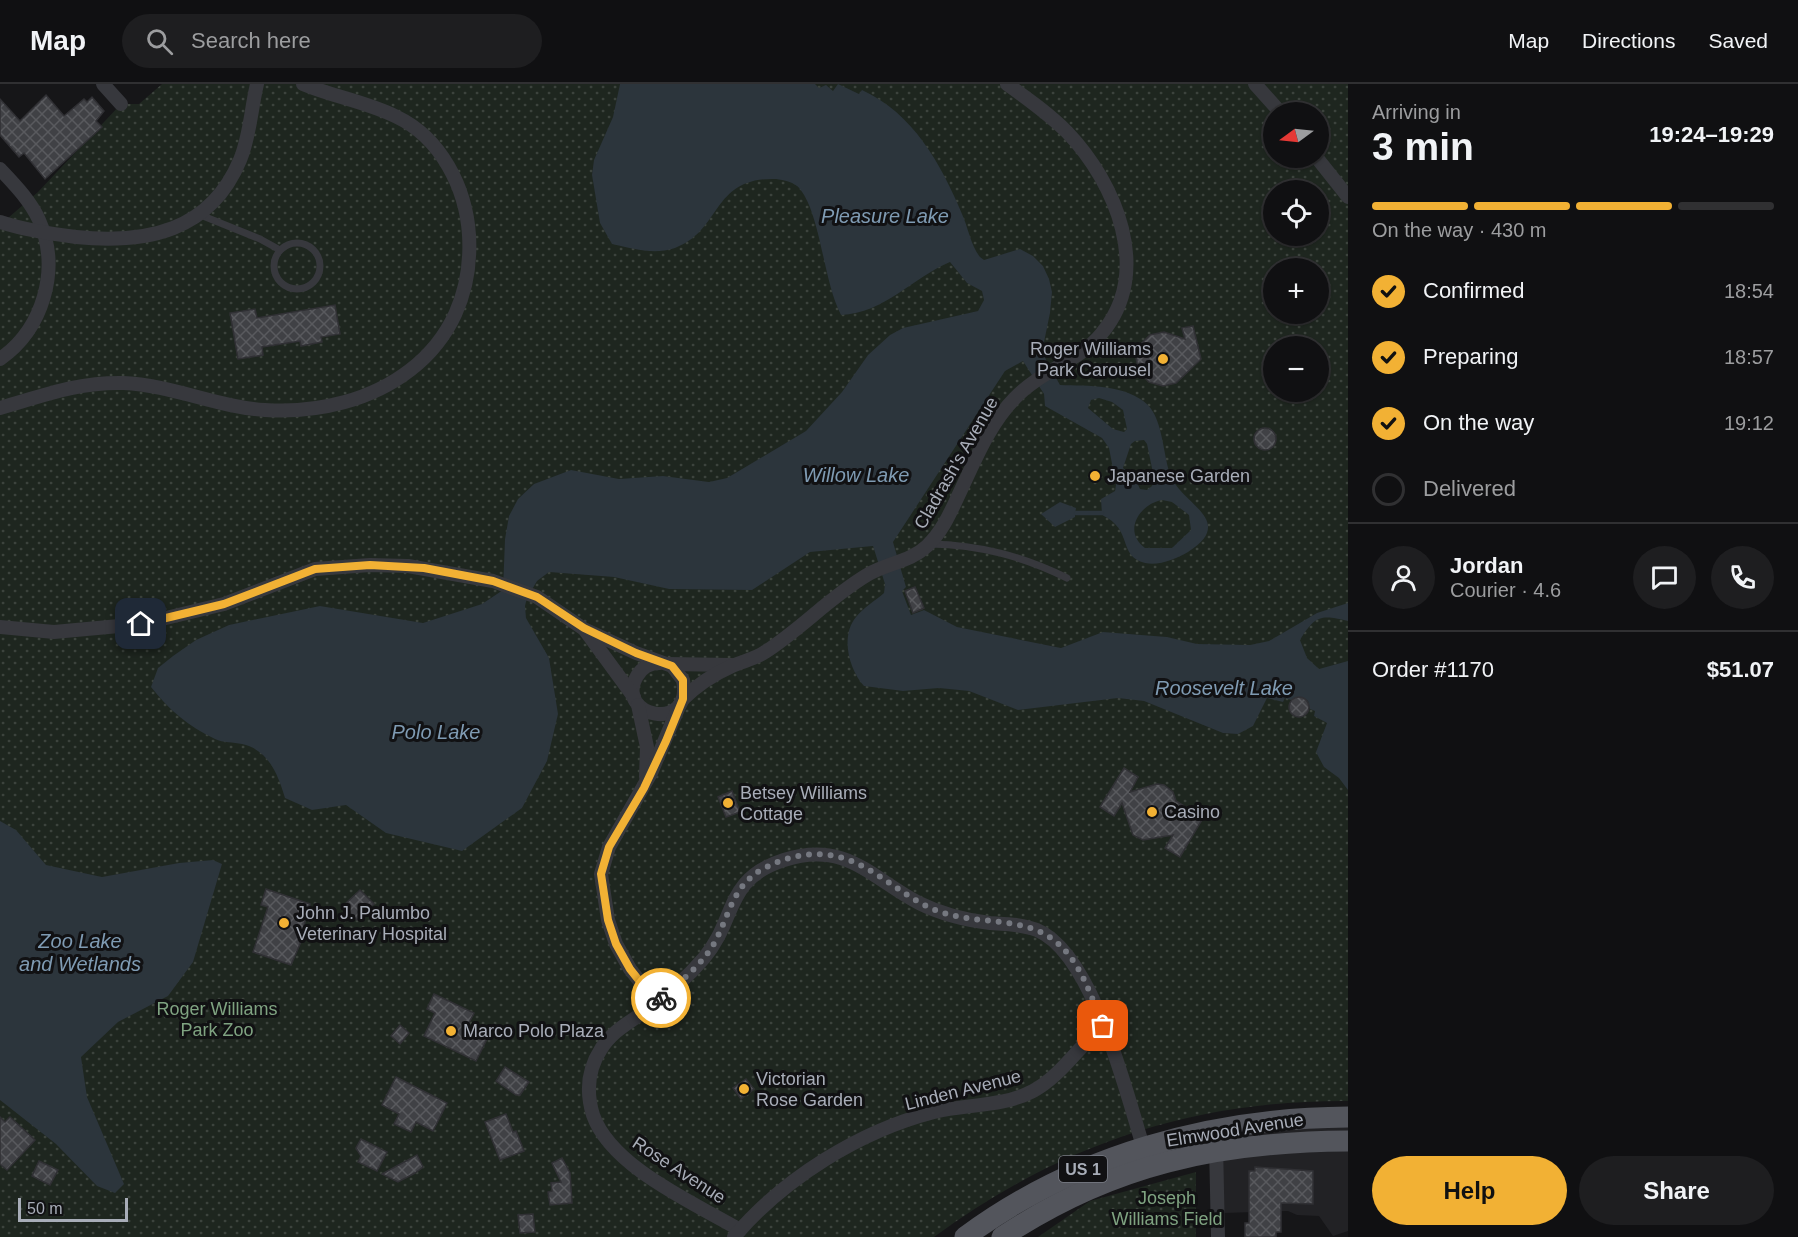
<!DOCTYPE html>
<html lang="en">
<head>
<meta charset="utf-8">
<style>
  :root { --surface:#101012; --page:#1e1e20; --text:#f1f3f6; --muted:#9c9d9f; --line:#303032; --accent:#f2b134 }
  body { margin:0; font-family:Helvetica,sans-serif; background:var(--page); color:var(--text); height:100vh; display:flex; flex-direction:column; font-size:22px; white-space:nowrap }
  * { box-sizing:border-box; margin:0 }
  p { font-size:20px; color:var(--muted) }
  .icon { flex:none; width:33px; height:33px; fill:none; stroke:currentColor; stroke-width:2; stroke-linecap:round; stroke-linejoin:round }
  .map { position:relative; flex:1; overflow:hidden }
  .sheet { display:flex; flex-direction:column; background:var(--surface); width:450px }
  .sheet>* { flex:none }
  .needle { width:39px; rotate:255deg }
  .fabs { position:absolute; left:1263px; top:18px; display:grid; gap:12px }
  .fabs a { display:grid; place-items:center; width:66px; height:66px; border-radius:50%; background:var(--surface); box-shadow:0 2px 4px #0004,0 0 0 2px var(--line); font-size:30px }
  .scale { position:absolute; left:18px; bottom:15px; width:110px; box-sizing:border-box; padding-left:6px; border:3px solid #a8adb8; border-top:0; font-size:16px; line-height:21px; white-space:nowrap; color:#a8adb8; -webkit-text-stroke:4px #111113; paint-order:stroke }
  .pin { position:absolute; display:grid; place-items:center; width:51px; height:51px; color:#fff; margin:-26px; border-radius:12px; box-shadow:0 3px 9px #0006 }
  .courier { position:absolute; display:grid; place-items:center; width:60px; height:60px; margin:-30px; border:4px solid #f2b134; border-radius:50%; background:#fff; color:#222; box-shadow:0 2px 8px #0007 }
  .summary em { font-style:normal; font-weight:600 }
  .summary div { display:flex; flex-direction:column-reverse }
  .summary { display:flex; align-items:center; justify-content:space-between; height:102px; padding:0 24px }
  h1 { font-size:39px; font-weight:600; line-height:45px }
  .bar { display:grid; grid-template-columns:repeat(4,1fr); gap:9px 6px; align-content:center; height:72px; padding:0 24px }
  .bar i { height:8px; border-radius:4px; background:var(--line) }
  .bar .on { background:var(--accent) }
  .bar p { grid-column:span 4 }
  .line { display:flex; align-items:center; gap:15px; padding:0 24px; border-top:2px solid var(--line) }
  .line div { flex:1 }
  .round { display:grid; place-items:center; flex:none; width:63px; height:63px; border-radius:32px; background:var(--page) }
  ol { padding:0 24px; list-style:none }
  li { display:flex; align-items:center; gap:18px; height:66px }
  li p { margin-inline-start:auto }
  li .icon { padding:6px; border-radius:50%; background:var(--accent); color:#111; stroke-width:4 }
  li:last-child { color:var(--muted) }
  li i { width:33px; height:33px; border:3px solid var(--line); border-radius:50% }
  .primary-button { display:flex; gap:12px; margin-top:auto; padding:12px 24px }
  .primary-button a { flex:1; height:69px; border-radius:36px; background:var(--accent); color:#111; font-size:24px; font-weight:600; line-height:69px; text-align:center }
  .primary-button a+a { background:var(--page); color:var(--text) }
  header { display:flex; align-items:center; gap:36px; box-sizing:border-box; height:84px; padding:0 30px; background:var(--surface); border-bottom:2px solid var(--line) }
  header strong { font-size:28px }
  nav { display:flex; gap:33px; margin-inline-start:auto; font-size:21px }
  .search { width:420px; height:54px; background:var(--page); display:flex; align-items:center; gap:15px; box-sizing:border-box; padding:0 21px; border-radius:33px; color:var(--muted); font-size:22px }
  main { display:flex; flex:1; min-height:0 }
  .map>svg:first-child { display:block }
  .built { fill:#222225 }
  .park { fill:url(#park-dots); fill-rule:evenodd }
  .water { fill:#2c353c; fill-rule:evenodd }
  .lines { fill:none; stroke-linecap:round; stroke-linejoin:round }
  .stream { stroke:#2c353c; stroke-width:4.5 }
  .building { fill:url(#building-cross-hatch); stroke:#303034; stroke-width:1.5 }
  .lane { stroke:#37383d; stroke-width:7 }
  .street { stroke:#37383d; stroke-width:14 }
  .primary { stroke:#53555c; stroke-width:21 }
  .done { stroke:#757880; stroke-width:6; stroke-dasharray:0 10.8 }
  .route { stroke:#f2b134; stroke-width:8 }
  .poi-dot { fill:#f2b134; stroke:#111113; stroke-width:2 }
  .labels { text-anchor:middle; stroke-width:6; stroke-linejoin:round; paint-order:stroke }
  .shield { fill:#111113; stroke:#7b7e86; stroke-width:1.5 }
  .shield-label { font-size:16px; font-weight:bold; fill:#a8adb8 }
  .poi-label { font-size:18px; fill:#a8adb8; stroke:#111113; text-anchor:start }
  .street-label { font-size:18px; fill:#a8adb8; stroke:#111113 }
  .park-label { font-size:18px; fill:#7fa381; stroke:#111113 }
  .water-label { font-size:20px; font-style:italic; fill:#7f9bb3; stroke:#111113 }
</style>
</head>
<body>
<header>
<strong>Map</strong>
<div class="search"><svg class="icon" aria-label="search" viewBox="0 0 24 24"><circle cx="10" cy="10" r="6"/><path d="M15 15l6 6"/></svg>Search here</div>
<nav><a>Map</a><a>Directions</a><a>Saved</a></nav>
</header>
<main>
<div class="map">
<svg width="1348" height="1153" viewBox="0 0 1348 1153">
  <defs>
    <pattern id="park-dots" width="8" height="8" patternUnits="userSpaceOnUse" patternTransform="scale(1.5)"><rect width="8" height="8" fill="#1e261f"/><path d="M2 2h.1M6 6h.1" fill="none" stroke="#3c433d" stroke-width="1.8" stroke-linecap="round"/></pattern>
    <pattern id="building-cross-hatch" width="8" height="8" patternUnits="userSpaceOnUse" patternTransform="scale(1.5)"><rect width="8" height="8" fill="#404145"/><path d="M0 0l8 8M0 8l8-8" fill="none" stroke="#595a5e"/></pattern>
  </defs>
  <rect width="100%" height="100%" fill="#161618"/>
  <polygon class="built" points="1348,1029 1348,1147 1333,1152 1319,1132 1297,1131 1288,1127 1223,1129 1221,1074 1203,1068 1148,1060"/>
  <g class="park">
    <path d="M162,0h1186v1017c-155,-1 -289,44 -414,136h-934v-1012l38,-33 83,-88h18zM1274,28h44v46h-44zM1274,106h44v46h-44zM1274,184h44v46h-44zM1274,262h44v46h-44z"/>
    <polygon points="1196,1088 1196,1153 1038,1153 1090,1117"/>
  </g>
  <g class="water">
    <path d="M620,0h195l4,4 7,-3 7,6 5,-7 21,10 3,-4c51,23 79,74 100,124 6,13 9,32 18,43l4,3 36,-11 13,7 10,10 6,13 3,13 -2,21 -8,39 18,33c28,1 66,-1 88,20 15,16 15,49 22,69 10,30 68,46 18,78 -12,7 -29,14 -43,11 -28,-7 -11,-33 -43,-48l-1,-16 14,-8 1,-6 -7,-37 -7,-10 -57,-32 -1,-12 -21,-33 -18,10 -112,171 13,45 -4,4 9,24 13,-5 33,17 104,21 42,-16 64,5 30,7 53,1 19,-4 48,-28 31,-10v18c-28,-7 -33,-5 -48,19l7,18 12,11 29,-8v129l-9,-12 -15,-11 -8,-15 11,-29 -13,-7 1,-5 -5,-2 -2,-8 -6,-4 -11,3 -6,-2 -2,4 -16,-4 -14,28 -15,8 -15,-1 -79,-32 -26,-3 -100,12 -49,-19 -30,-3 -36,3 -39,-5c-15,-16 -24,-50 -8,-69 7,-9 20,-17 28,-24l1,-9 -12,-38 -63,6 -58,38 -83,-1 -55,-12 -65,-5 -12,9 -10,17 -2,8 1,12 23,40 9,56 -11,47 -25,47 -60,43 -76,-18 -40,-28 -34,5 -27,-12c-7,-23 -16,-48 -43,-54 -9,-2 -19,-1 -27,-5 -27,-13 -46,-29 -64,-52l7,-19 15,-12 23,-16 33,-15 91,-19 103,17 59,-19 21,-14 2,-51 4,-23 9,-17 16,-15 37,-14 48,9 44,-3 46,6 18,-4 79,-47 36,-39 26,-37 22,-20 13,-7 75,-17 6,-11 -2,-9 -15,-8 -17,-21c-38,16 -65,51 -109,53 -18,-35 -20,-99 -41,-126 -5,-7 -17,-9 -24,-10 -65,-2 -54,52 -101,69 -21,7 -41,1 -63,-4l-12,-21 -8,-48 2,-15 19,-43zM1099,314l13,4 11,8 4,19 -3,3 -11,-3 -25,-21 3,-8zM1144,356l3,4 7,34 -2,8 -5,4 -7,-1 -5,-11 -12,-10 8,-24 4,-3zM1162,416l10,2 17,13 2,15 -19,18h-27c-23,-17 -5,-44 17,-48z"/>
    <polygon points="1060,418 1076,424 1075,433 1055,443 1041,430"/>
    <polygon points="0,737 16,746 46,781 102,793 179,779 213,776 222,780 193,878 168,912 118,938 81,973 87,1013 124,1100 115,1109 97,1102 56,1060 0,1016"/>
  </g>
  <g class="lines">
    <polyline class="stream" points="1076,429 1102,429"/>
  </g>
  <g class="building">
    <polygon points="46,11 64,32 84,15 87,18 92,13 104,27 96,37 102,43 45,95 24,69 19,73 0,51 0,15 20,37"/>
    <polygon points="335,221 340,250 321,253 322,258 301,262 300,257 262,263 263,271 238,275 230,229 255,225 257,234"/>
    <polygon points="1193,242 1201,275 1176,299 1163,302 1149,298 1139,288 1136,274 1140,261 1150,251 1164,248 1185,255 1182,244"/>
    <circle cx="1265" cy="355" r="11"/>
    <polygon points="915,503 924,524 913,529 905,507"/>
    <circle cx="1299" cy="623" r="10"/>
    <polygon points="1124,684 1138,693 1130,708 1157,700 1164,701 1173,708 1176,717 1203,734 1180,773 1165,764 1173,751 1143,756 1133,751 1122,719 1114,732 1100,723"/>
    <polygon points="732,707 740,728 726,733 718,713"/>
    <polygon points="266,805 310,820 303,845 306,846 291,881 253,868 268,823 261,821"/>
    <polygon points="360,806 374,820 357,836 343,822"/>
    <polygon points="434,910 474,929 467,943 488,953 476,977 424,952 435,929 427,925"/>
    <polygon points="400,941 409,949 400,960 391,952"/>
    <polygon points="505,983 529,998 520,1011 516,1011 496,997"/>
    <polygon points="396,993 447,1019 433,1047 416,1038 411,1048 394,1040 399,1030 382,1021"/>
    <polygon points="746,995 754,1005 741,1015 733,1004"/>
    <polygon points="506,1030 513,1048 516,1047 524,1067 500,1076 485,1038"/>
    <polygon points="0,1033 5,1038 10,1033 35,1056 7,1086 0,1080"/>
    <polygon points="361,1055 387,1068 377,1087 358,1078 361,1072 356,1064"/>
    <polygon points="417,1071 423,1083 415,1089 398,1098 382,1090"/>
    <polygon points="562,1074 570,1089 572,1119 550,1121 548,1108 552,1107 551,1099 561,1098 552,1079"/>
    <polygon points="39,1077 58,1086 50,1101 32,1092"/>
    <polygon points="1255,1083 1313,1087 1313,1120 1281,1119 1281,1148 1276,1148 1276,1153 1245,1153 1245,1139 1249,1139 1249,1087 1255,1087"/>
    <polygon points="533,1130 535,1148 520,1149 518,1131"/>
  </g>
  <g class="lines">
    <g class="lane">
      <polyline points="198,130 260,155 280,166"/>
      <circle cx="297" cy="182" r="23"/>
      <path d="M930,460c50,1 92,12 137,34"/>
    </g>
    <g class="street">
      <polyline points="103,0 121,20"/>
      <polyline points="1255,0 1280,28"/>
      <polyline points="1317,74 1348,113"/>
      <path d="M0,85c14,15 30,31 39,51 22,49 4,109 -39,139"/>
      <path d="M0,138c24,8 51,12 76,15 70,7 134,-5 164,-77 10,-24 11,-51 17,-76"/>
      <path d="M0,324c42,-12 78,-26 123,-25 49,2 94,24 142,27 109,7 211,-56 204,-175 -3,-47 -28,-97 -72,-118 -30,-15 -63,-20 -94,-33"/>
      <path d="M0,543l54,5 87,-8 83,-20 91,-35 55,-4 38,1 85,15 44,16 47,32 52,24 36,13 11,14c11,54 -70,37 -46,-4 5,-9 14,-13 23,-13"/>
      <polyline points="585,546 634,613"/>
      <polyline points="668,580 732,581"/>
      <path d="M683,615c14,-14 31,-25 49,-33 11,-5 23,-7 33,-14 36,-23 65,-55 102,-77 20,-12 43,-13 60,-29 16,-15 24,-35 33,-54 15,-32 30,-69 55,-94 25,-27 64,-36 87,-65 51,-61 14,-150 -35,-201 -18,-18 -39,-33 -60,-48"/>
      <polyline points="638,621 647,663 646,693"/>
      <polyline points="656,918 630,885 616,860 608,836 601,790 609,763 651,689 680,620"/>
      <polyline points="1216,1060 1218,1153"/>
      <path d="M740,1146c-46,-27 -129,-63 -147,-115 -7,-23 -5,-46 8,-66 11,-18 28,-26 44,-38 21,-15 42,-33 59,-53 33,-39 20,-79 80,-98 62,-20 87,18 135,43 22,11 46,17 71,20 15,1 32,1 47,7 57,24 90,166 108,223"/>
      <path d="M734,1153c50,-59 126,-106 200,-125 33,-8 69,-5 99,-21 27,-14 46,-45 70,-65"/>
    </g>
    <g class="primary">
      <path d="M965,1153c111,-82 246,-119 383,-120"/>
      <path d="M1002,1153c110,-73 216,-95 346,-96"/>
    </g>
  </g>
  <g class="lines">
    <path class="done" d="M661,914c18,-15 38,-31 51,-51 17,-28 19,-61 51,-78 20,-11 43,-17 66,-14 44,6 72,44 112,57 37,13 83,4 114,29 26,21 36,55 48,85"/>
    <polyline class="route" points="141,540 224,520 315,485 370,481 424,484 493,497 537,513 584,544 636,569 672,582 683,596 683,615 666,657 644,704 609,763 601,790 608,836 616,860 630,885 656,918 661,914"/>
  </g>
  <g class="poi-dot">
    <circle cx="1163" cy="275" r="6"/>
    <circle cx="1095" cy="392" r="6"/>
    <circle cx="728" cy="719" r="6"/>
    <circle cx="1152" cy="728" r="6"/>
    <circle cx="284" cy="839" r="6"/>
    <circle cx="451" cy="947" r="6"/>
    <circle cx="744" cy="1005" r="6"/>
  </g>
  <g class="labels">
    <rect class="shield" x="1059" y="1072" width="48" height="26" rx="4.5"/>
    <g class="shield-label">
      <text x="1083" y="1091">US 1</text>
    </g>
    <g class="poi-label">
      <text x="1151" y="271" text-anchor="end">Roger Williams<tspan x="1151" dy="21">Park Carousel</tspan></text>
      <text x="1107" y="398">Japanese Garden</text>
      <text x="740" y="715">Betsey Williams<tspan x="740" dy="21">Cottage</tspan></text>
      <text x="1164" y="734">Casino</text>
      <text x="296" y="835">John J. Palumbo<tspan x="296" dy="21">Veterinary Hospital</tspan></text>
      <text x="463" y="953">Marco Polo Plaza</text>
      <text x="756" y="1001">Victorian<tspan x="756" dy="21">Rose Garden</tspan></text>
    </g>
    <g class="street-label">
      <text transform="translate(956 379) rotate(-60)" y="6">Cladrash's Avenue</text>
      <text transform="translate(963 1006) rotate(-14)" y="6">Linden Avenue</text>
      <text transform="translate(1235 1046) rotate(-9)" y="6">Elmwood Avenue</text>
      <text transform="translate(679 1086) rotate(33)" y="6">Rose Avenue</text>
    </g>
    <g class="park-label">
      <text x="217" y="931">Roger Williams<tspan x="217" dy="21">Park Zoo</tspan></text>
      <text x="1167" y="1120">Joseph<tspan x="1167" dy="21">Williams Field</tspan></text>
    </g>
    <g class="water-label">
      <text x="885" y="139">Pleasure Lake</text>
      <text x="856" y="398">Willow Lake</text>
      <text x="1224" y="611">Roosevelt Lake</text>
      <text x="436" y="655">Polo Lake</text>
      <text x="80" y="864">Zoo Lake<tspan x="80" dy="23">and Wetlands</tspan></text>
    </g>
  </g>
</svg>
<div class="fabs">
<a><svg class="needle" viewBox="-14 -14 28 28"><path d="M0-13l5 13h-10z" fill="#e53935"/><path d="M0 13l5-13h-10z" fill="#9c9d9f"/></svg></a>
<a><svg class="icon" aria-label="locate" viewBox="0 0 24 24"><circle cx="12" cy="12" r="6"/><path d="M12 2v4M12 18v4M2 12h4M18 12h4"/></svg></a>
<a>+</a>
<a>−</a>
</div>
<div class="scale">50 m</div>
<div class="pin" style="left:1103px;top:942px;background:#ea580c"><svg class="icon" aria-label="bag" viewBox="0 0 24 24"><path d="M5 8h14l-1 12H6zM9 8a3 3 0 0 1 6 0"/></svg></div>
<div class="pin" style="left:141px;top:540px;background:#1f2937"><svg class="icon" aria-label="home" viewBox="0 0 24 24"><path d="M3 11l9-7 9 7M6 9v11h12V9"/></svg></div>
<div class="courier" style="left:661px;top:914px"><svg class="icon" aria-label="bike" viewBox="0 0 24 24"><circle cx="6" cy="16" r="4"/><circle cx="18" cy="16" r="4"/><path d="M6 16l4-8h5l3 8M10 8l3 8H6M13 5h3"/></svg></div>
</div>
<section class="sheet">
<div class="summary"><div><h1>3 min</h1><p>Arriving in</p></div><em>19:24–19:29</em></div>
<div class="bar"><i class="on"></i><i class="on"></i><i class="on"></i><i></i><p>On the way · 430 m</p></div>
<ol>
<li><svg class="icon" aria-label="check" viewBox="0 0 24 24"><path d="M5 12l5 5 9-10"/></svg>Confirmed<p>18:54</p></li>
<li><svg class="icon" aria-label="check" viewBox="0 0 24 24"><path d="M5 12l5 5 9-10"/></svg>Preparing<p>18:57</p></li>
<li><svg class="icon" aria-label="check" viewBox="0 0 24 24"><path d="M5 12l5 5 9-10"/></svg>On the way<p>19:12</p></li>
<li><i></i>Delivered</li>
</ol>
<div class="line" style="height:108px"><a class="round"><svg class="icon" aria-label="person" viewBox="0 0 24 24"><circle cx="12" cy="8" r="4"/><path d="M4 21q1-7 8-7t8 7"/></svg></a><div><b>Jordan</b><p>Courier · 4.6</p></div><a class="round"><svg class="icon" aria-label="chat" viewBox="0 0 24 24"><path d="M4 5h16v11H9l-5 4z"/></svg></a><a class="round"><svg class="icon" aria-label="phone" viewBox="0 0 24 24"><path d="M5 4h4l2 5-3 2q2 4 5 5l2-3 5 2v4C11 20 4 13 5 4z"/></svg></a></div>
<div class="line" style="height:78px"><div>Order #1170</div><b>$51.07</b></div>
<div class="primary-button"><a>Help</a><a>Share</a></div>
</section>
</main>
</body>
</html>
